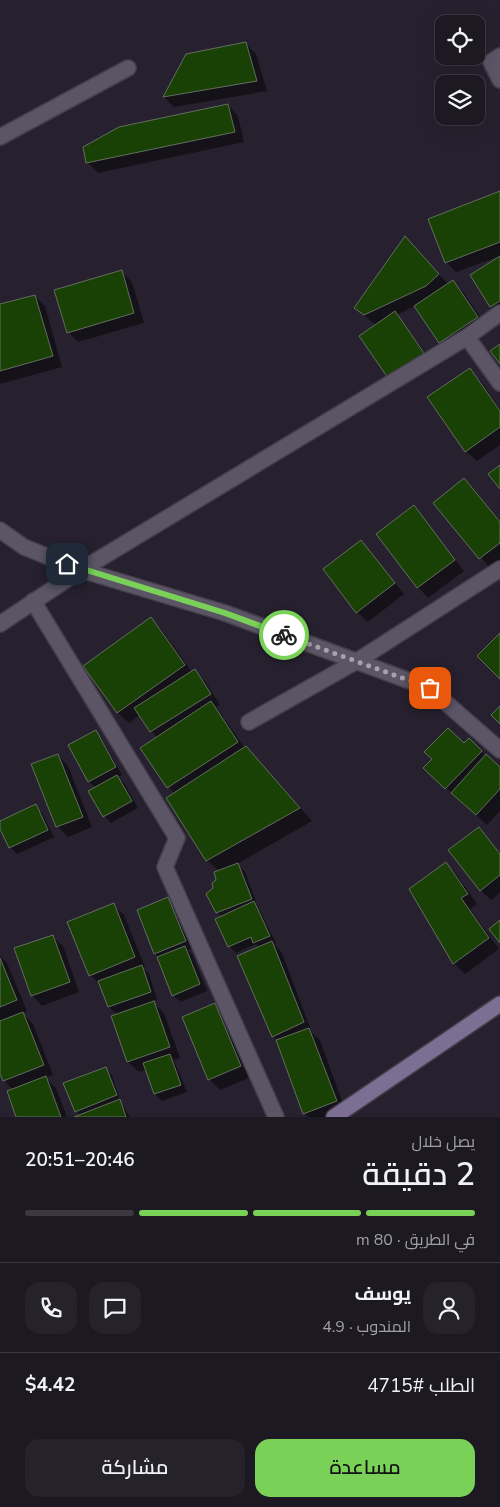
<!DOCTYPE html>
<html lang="ar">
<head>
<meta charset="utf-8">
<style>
  :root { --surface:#1d1923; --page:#25222b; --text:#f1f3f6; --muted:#a0a0a6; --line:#3b3841; --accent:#79d157 }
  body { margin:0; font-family:"Nunito Sans",Cairo,sans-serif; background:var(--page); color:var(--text); direction:rtl; height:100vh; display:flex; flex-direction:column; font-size:19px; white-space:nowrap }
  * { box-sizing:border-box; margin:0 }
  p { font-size:16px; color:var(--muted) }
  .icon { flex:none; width:28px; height:28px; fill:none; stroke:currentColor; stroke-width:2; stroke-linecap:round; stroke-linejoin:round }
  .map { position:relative; height:1117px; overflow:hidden; direction:ltr }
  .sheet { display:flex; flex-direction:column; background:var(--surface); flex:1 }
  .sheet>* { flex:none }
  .tools { position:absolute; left:435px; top:15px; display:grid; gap:10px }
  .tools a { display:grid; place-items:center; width:50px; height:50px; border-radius:10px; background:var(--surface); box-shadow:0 5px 20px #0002,0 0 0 1px var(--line); font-size:25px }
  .pin { position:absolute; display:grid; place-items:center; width:42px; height:42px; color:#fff; margin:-21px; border-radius:10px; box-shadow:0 2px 8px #0006 }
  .courier { position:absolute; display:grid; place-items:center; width:50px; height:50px; margin:-25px; border:4px solid #79d157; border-radius:50%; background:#fff; color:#222; box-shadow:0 1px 6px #0007 }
  .head em { font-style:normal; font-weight:600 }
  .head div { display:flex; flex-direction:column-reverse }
  .head { display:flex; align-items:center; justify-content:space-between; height:85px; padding:0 25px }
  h1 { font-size:32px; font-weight:600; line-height:38px }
  .bar { display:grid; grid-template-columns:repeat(4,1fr); gap:8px 5px; align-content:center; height:60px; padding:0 25px }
  .bar i { height:6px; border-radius:4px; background:var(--line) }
  .bar .current { background:var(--accent) }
  .bar p { grid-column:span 4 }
  .line { display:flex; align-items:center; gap:12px; padding:0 25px; border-top:1px solid var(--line) }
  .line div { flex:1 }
  .round { display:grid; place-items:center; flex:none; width:52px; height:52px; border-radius:15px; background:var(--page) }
  .cta { display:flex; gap:10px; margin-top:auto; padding:10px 25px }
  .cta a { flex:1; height:58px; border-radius:15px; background:var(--accent); color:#111; font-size:20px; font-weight:600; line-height:58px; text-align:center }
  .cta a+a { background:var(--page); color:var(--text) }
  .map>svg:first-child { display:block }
  .shadow { fill:#0007 }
  .building { fill:#194005; stroke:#636e5f }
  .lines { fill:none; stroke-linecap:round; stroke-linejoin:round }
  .street-casing { stroke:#443f4b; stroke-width:18 }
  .secondary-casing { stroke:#443f4b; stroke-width:18 }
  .street { stroke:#5b5565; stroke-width:15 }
  .secondary { stroke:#7d6e93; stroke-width:15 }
  .done { stroke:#a6a1ac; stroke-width:5; stroke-dasharray:0 9 }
  .route { stroke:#79d157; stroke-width:6 }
</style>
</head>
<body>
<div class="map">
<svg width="500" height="1117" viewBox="0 0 500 1117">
  <rect width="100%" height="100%" fill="#27212f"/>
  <g class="shadow">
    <polygon points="246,44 256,54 267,91 174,107 164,97"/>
    <polygon points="228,105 238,116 244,142 98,173 88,163 84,148"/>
    <polygon points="500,192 500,256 456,272 446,262"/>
    <polygon points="415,248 448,284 453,281 463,292 487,327 450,352 440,342 415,306 397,315 434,364 400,387 389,377 376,325 355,308"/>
    <polygon points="500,258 500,315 491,306"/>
    <polygon points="121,271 132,282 144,323 78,342 68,332"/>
    <polygon points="35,296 45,306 62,367 0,384 0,306"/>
    <polygon points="469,370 480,380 500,409 500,445 477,461 466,451"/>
    <polygon points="464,480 500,521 500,561 491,569 435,503"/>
    <polygon points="413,507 464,571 428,598 418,587"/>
    <polygon points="361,542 404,594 368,622 357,612"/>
    <polygon points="151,619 161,629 192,672 195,671 205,681 220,705 216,707 245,748 259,761 312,821 237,864 245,872 258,907 276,943 274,944 282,953 312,1033 320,1040 346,1112 332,1117 308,1117 304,1113 277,1040 273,1036 260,948 256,944 236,953 229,946 222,917 217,912 215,889 219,871 207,860 174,794 142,748 157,738 140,715 129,723 118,713 85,666"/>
    <polygon points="95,732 102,739 122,775 118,777 124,783 138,808 111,823 104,816 96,788 89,782 70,746"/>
    <polygon points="469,740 500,769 500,811 487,825 425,768 433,759 464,745"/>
    <polygon points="58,755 68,766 92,827 68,837 57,826 33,765"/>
    <polygon points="35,806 42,813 54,837 17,854 10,847 0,822"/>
    <polygon points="479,828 500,853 500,893 491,900 480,890"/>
    <polygon points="446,864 456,874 477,904 470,909 499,949 465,974 454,963 411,889"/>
    <polygon points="168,899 175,906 192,949 188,950 192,954 207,991 181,1002 173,995 138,911"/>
    <polygon points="113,905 124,915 145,967 143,968 149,974 157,999 152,1001 164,1013 180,1058 174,1060 187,1092 162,1101 155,1094 147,1069 139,1072 128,1062 113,1017 118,1015 109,1007 101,985 90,975"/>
    <polygon points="52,936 63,946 79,992 42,1006 32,995"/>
    <polygon points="0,956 7,963 27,1011 22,1013 33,1024 53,1075 46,1078 56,1088 67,1117 18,1117 13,1090 4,1080 0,1070"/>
    <polygon points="215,1005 225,1015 251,1077 220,1090 209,1079"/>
    <polygon points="105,1068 112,1075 121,1103 130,1117 78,1117 81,1116 76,1111"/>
  </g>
  <g class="building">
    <polygon points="246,42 257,81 163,97 186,54"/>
    <polygon points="228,104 235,132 86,163 83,147 119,127"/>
    <polygon points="500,191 500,242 445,263 428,219"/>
    <polygon points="405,236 439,274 426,286 364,315 354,308"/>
    <polygon points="500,256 500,301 490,307 470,275"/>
    <polygon points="122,270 134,313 67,333 54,290"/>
    <polygon points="453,280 478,317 439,343 414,306"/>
    <polygon points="35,295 53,356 0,371 0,304"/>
    <polygon points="395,311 424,353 388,378 359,336"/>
    <polygon points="500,344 500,364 490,351"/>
    <polygon points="470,368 500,411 500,427 465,452 427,397"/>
    <polygon points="500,465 500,489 488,474"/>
    <polygon points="464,478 500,522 500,543 479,559 433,503"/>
    <polygon points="414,505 455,560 417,588 376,534"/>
    <polygon points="361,540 395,583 356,613 323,569"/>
    <polygon points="151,617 185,665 117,713 83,666"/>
    <polygon points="500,633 500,679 477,656"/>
    <polygon points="195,669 211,694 150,732 134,708"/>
    <polygon points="211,701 238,742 167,788 140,748"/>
    <polygon points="500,706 500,724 491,715"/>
    <polygon points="448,728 464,743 469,738 482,751 445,789 423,768 432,759 424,752"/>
    <polygon points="96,730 116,767 88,782 68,745"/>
    <polygon points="246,746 300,808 206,861 166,798"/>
    <polygon points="58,754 83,817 56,827 31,764"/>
    <polygon points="486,754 500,767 500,789 476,815 451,793"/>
    <polygon points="117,775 132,801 103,817 88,791"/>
    <polygon points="36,804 48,830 9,848 0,829 0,821"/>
    <polygon points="479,827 500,854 500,875 480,891 448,850"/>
    <polygon points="446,862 468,894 461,898 489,938 453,964 409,889"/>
    <polygon points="238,863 252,899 216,913 206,894 213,888 212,883 216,880 214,872"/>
    <polygon points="168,897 186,941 154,954 137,910"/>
    <polygon points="254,901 270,936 253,943 251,937 228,947 215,919"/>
    <polygon points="114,903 135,957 89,976 67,922"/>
    <polygon points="500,920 500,943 489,929"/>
    <polygon points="53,935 70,982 31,996 14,948"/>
    <polygon points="272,941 304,1022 272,1037 237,956"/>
    <polygon points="185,946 200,984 172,996 157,957"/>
    <polygon points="0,958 17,1000 0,1007"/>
    <polygon points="142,965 151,992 108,1007 98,981"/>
    <polygon points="154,1001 170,1047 127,1062 111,1016"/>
    <polygon points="215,1003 241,1066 208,1080 182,1017"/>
    <polygon points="23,1012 44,1065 3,1081 0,1074 0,1021"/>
    <polygon points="309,1028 337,1101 303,1114 276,1040"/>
    <polygon points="170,1054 181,1085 154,1094 143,1063"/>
    <polygon points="106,1067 117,1095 75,1112 63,1083"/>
    <polygon points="46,1076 61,1117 16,1117 7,1091"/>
    <polygon points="120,1099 126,1117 74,1117"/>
  </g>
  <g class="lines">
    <defs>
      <g id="street">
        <polyline points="500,56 491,62 500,80"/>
        <polyline points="0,137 128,68"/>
        <polyline points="467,337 500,383"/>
        <polyline points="0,530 24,547 81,570 225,613 429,688 500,750"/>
        <polyline points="33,601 177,838 165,867 276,1117"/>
        <polyline points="0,624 81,570 467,337 500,313"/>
        <polyline points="249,722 357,661 500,569"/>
      </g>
      <polyline id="secondary" points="334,1117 500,1004"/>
    </defs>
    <use href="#street" class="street-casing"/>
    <use href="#secondary" class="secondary-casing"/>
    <use href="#street" class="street"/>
    <use href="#secondary" class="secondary"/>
  </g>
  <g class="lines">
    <polyline class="done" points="284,635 430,688"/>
    <polyline class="route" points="67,564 225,613 284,635"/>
  </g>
</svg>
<div class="tools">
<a><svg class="icon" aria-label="locate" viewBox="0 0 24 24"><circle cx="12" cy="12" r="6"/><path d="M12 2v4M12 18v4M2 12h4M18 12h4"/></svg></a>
<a><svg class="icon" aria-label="layers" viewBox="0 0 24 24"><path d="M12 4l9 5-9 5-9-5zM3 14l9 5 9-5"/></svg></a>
</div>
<div class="pin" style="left:430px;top:688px;background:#ea580c"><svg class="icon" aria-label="bag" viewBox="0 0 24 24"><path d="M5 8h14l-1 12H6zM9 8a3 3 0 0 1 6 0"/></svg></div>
<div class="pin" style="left:67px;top:564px;background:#1f2937"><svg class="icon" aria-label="home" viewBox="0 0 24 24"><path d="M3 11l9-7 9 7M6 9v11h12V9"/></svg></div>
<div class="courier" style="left:284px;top:635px"><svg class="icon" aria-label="bike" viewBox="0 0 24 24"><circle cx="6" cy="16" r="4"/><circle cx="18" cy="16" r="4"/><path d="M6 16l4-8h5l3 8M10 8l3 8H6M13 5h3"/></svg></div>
</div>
<section class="sheet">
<div class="head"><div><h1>2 دقيقة</h1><p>يصل خلال</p></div><em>20:46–20:51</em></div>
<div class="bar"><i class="current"></i><i class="current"></i><i class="current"></i><i></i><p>في الطريق · 80 m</p></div>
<div class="line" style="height:90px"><a class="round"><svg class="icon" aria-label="person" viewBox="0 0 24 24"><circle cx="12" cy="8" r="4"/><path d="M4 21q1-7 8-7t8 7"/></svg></a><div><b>يوسف</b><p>المندوب · 4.9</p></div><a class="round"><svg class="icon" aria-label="chat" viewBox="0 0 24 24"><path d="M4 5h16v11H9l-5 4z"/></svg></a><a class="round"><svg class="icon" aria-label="phone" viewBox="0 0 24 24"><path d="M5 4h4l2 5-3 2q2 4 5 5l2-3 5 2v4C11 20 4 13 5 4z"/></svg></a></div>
<div class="line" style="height:65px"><div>الطلب #4715</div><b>$4.42</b></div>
<div class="cta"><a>مساعدة</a><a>مشاركة</a></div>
</section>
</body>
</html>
